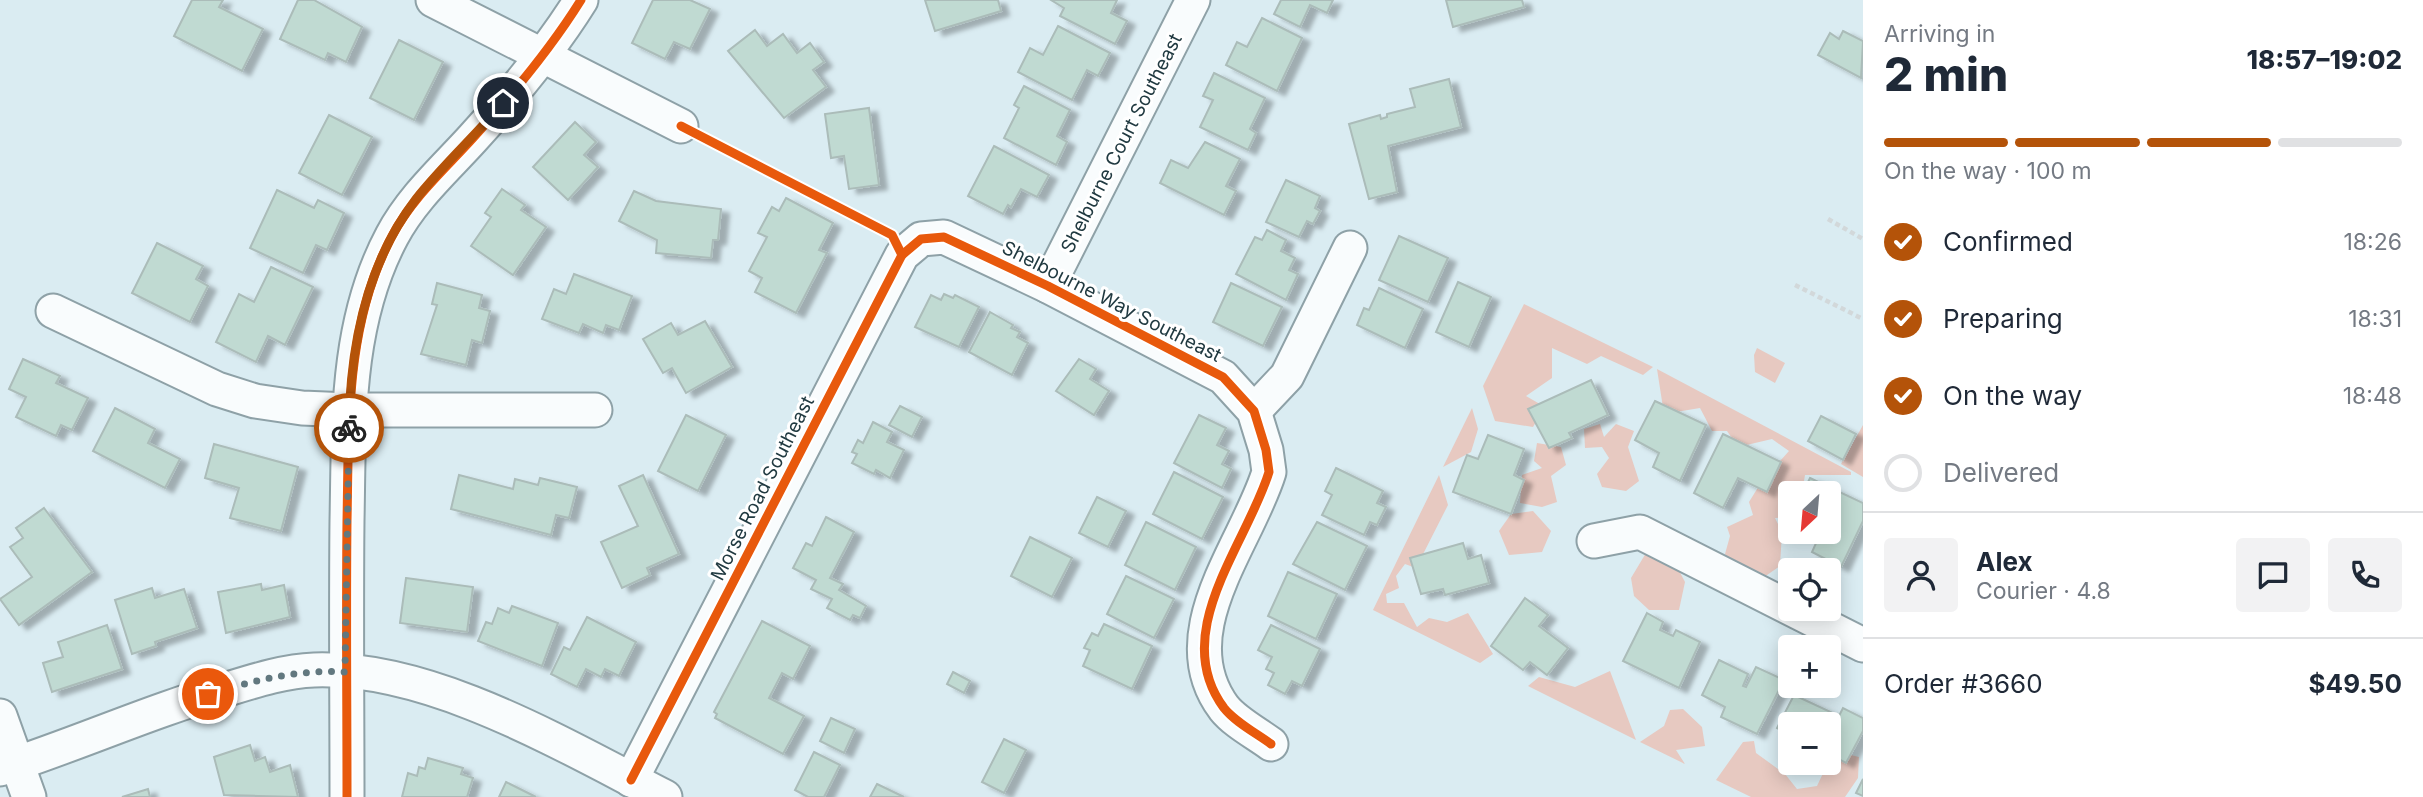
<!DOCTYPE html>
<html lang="en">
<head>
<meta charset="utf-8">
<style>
  :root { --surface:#fff; --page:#f2f2f3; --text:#1f2937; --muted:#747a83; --line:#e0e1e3; --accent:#b45309 }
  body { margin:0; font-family:Inter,sans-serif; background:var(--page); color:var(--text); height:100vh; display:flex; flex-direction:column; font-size:26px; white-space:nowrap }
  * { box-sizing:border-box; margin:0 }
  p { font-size:23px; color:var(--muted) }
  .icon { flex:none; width:38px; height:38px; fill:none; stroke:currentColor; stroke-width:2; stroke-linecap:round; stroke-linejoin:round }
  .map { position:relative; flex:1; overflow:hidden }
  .panel { display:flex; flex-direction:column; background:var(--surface); width:560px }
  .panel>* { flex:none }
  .needle { width:46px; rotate:206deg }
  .controls { position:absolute; left:1778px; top:481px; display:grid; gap:14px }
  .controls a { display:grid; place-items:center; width:63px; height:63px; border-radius:7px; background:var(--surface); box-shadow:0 4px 18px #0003; font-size:35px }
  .pin { position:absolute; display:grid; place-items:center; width:60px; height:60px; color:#fff; margin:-30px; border:4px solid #fff; border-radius:50%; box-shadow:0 2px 7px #0007 }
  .courier { position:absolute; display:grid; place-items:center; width:70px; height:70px; margin:-35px; border:5px solid #b45309; border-radius:50%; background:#fff; color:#222; box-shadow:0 2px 9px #0007 }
  .head em { font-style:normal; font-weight:800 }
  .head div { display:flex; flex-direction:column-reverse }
  .head { display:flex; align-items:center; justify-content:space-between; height:119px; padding:0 21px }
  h1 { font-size:46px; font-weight:800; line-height:52px }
  .bar { display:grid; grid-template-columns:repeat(4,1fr); gap:10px 7px; align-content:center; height:84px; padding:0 21px }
  .bar i { height:9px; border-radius:5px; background:var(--line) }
  .bar .active { background:var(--accent) }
  .bar p { grid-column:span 4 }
  .line { display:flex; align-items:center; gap:18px; padding:0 21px; border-top:2px solid var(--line) }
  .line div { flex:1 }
  .round { display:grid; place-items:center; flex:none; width:74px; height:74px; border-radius:7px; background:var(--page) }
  ol { padding:0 21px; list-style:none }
  li { display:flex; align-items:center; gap:21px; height:77px }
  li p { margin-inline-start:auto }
  li .icon { padding:7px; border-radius:50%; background:var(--accent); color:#fff; stroke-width:4 }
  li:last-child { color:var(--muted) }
  li i { width:38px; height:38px; border:4px solid var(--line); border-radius:50% }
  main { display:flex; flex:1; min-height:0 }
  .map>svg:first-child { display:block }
  .green { fill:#e7c9c1 }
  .building { fill:#c0dad2; stroke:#abbcb9; stroke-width:2; filter:url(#shadow) }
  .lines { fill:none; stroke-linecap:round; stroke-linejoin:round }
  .minor-casing { stroke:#8ea1a7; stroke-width:37 }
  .path { stroke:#d2d8da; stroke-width:4.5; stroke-dasharray:5 3.5; stroke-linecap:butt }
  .minor { stroke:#f9fcfd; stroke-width:33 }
  .cycleway-casing { stroke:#fff; stroke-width:13 }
  .cycleway { stroke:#e8590c; stroke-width:9 }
  .done { stroke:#62787f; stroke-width:7; stroke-dasharray:0 12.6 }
  .route { stroke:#b45309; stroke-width:9 }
  .labels { text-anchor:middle; stroke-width:6; stroke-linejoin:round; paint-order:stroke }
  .street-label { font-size:19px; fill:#213a41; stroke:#fff }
</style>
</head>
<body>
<main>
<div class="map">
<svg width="1863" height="797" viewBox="0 0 1863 797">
  <defs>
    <filter id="shadow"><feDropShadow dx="8" dy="4.5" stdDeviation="2" flood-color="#0004"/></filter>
  </defs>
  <rect width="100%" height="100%" fill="#daecf2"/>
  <g class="green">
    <polygon points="1524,304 1653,367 1643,375 1601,356 1587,364 1552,348 1552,378 1526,396 1545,407 1533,427 1495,421 1483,386"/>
    <polygon points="1757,348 1785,363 1775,383 1755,372 1754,355"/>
    <polygon points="1657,369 1851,472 1851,475 1805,475 1802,493 1790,494 1790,517 1775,518 1782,532 1780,566 1757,582 1734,577 1725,554 1730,536 1727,527 1753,515 1749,502 1762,481 1789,451 1772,439 1738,447 1727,431 1712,431 1700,408 1664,414"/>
    <polygon points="1472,408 1478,429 1471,452 1443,467"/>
    <polygon points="1600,424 1604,437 1616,424 1634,431 1628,447 1639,481 1626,491 1602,487 1597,474 1609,458 1602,447 1585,448 1584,429"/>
    <polygon points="1863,425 1863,477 1841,464"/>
    <polygon points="1537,443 1561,447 1566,465 1551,476 1557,502 1542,507 1520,503 1522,475 1542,468 1534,461"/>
    <polygon points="1439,475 1448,505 1416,568 1405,564 1396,576 1399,588 1386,594 1387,603 1404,603 1417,627 1429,618 1447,622 1468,613 1493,654 1480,663 1373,610"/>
    <polygon points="1533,511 1551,531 1542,552 1509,555 1499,531 1511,514"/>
    <polygon points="1646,553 1674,561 1685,582 1679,610 1649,610 1634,596 1631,578"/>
    <polygon points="1610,671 1636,740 1528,686 1539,677 1575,687"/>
    <polygon points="1683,709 1702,727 1705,746 1676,750 1685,764 1640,742 1664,726 1670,710"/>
    <polygon points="1754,741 1756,753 1785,774 1797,789 1817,786 1826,767 1843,753 1859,757 1858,778 1845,797 1751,797 1716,780 1743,742"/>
  </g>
  <g class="building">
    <polygon points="192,0 223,0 219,7 263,29 242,71 174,36"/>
    <polygon points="298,0 314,0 362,27 346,62 328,53 325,60 280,39"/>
    <polygon points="653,0 690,0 710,9 690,49 674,42 665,59 632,43"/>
    <polygon points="925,0 998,0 1001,11 935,31"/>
    <polygon points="1051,0 1117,0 1111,13 1127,21 1115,44 1060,16 1064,8"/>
    <polygon points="1281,0 1333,0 1327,13 1310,5 1300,27 1274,14"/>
    <polygon points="1446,0 1522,0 1524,7 1453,27"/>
    <polygon points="1262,18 1302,38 1277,91 1226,65 1237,42 1247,47"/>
    <polygon points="1058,26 1110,53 1098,76 1087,70 1072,100 1018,72 1030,48 1043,55"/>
    <polygon points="755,30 767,46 783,34 797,53 810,43 824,62 813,70 826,87 784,118 728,51"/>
    <polygon points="1843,31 1863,41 1861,78 1818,55 1830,33 1839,39"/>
    <polygon points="399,40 443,62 414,120 370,98"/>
    <polygon points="1214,73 1265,98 1250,129 1256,133 1248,150 1200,127 1213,100 1203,96"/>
    <polygon points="1449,79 1461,127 1388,146 1397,192 1369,199 1349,124 1380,115 1381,119 1387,117 1387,114 1415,107 1410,89"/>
    <polygon points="1024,86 1070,110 1057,136 1067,142 1056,165 1004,138 1019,108 1014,105"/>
    <polygon points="869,108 879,185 849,189 844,156 831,158 825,114"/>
    <polygon points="329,115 372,137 342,195 299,173"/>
    <polygon points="575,122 596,142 584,155 598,167 568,200 533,167"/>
    <polygon points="1205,142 1240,159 1226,186 1236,191 1224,215 1160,183 1171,160 1188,168"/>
    <polygon points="994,146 1049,175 1037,197 1021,189 1011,207 1008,205 1003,214 968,196"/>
    <polygon points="1286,180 1320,196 1315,208 1320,211 1313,224 1307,221 1299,237 1266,222"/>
    <polygon points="502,189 525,205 521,210 546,227 513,275 471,246 491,217 485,213"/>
    <polygon points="277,190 314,208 318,200 344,213 327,250 316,245 303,273 250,248"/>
    <polygon points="634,191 656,201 721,209 718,240 713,240 711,258 656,253 657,240 619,221"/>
    <polygon points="786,198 833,223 819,250 827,253 796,313 755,292 762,278 749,271 767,237 758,233 772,207 779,211"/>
    <polygon points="1267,230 1286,240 1281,251 1295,258 1289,270 1298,274 1286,300 1236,274 1255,237 1262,240"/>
    <polygon points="1399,236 1448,258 1428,302 1379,280"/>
    <polygon points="157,243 203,266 196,279 208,286 190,322 132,293"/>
    <polygon points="271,267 313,287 285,345 268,336 256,362 216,342 239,294 254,302"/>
    <polygon points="574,274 632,296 619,330 606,325 603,333 583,324 579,333 542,319 554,289 566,294"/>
    <polygon points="1458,282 1491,297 1469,347 1436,332"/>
    <polygon points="437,283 482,295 479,308 490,311 482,343 472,340 466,365 421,354 437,305 432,304"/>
    <polygon points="1231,283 1282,307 1263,346 1213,322"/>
    <polygon points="1379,288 1423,309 1405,348 1357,325 1364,308 1369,310"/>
    <polygon points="944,294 953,298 955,295 979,307 959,347 915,327 931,295 941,300"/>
    <polygon points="990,312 1013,325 1011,328 1020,332 1017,337 1028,343 1012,375 969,352"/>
    <polygon points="705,321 732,367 686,393 672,368 663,373 643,339 671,323 678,335"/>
    <polygon points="23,359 60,376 56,383 88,398 72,430 61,425 56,436 16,417 26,397 9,389"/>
    <polygon points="1079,359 1096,369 1090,379 1109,391 1094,415 1056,391"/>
    <polygon points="1591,380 1608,415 1569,433 1572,438 1549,448 1528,409"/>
    <polygon points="1655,401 1706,425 1680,481 1653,467 1659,453 1635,440"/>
    <polygon points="900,406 922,417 912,437 889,425"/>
    <polygon points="115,408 155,429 148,443 180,459 165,488 93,451"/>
    <polygon points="686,415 726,435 698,491 658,471"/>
    <polygon points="1199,415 1226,428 1217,445 1229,451 1222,464 1231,469 1222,488 1174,463"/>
    <polygon points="1821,416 1856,434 1843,460 1808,441"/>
    <polygon points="873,422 892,432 887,442 904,450 890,478 876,470 874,474 852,463 857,454 852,452 858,440 863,443"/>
    <polygon points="1723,434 1781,462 1767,492 1738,478 1723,508 1694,493"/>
    <polygon points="1488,435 1524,449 1514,475 1524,480 1511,514 1453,492 1467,455 1478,459"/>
    <polygon points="214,444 298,467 281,531 230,518 239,488 205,478"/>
    <polygon points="1336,468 1383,491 1377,503 1386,507 1377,525 1370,522 1364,535 1322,515 1332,495 1325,491"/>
    <polygon points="1174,472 1223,497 1202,539 1153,514"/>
    <polygon points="459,475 513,489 515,479 538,485 540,478 577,487 569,518 556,515 551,535 451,509"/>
    <polygon points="643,475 679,554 647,568 650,575 622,588 601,542 638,526 619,486"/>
    <polygon points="1810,478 1863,503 1863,521 1841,567 1812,552 1821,532 1829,532 1829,494 1802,494"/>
    <polygon points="1097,497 1126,511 1108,547 1079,533"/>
    <polygon points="44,508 92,572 19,625 0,599 32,577 10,547 23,538 16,528"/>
    <polygon points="826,517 854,532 830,578 843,584 839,590 866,606 860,618 853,615 850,620 827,608 832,599 811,589 816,580 793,568 806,543 812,546"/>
    <polygon points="1146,522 1196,547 1175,590 1125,565"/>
    <polygon points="1317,522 1367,546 1345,590 1293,564"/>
    <polygon points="1030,537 1072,558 1052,597 1011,576"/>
    <polygon points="1463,543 1468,559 1481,555 1489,583 1445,595 1443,589 1421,594 1410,558"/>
    <polygon points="1288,572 1337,594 1316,639 1268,616"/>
    <polygon points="1126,576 1174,599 1154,638 1107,614"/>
    <polygon points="406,578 473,587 467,632 400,623"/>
    <polygon points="261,584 262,590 284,585 290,617 226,633 218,592"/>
    <polygon points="152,588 155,598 184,589 197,628 155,642 156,646 132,654 115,600"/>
    <polygon points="1525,598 1548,615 1539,626 1568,648 1547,675 1530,662 1523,670 1491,646"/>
    <polygon points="512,606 558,623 542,666 478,641 486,622 492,624 498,608 509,613"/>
    <polygon points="1647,613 1663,622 1660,630 1673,636 1676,630 1700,642 1679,688 1623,661"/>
    <polygon points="587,617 636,642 619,676 605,669 601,677 586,669 577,687 551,674 564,647 570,650"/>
    <polygon points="762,621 810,646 793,679 782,673 769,698 804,716 783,754 715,718 717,714 714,712"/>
    <polygon points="1104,624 1152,646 1132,689 1083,666 1090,650 1084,648 1092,633 1098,636"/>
    <polygon points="107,625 122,669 52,692 43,663 63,657 58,642"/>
    <polygon points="1271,625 1320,649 1302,686 1292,681 1285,694 1268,685 1274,673 1266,669 1272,657 1258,650"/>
    <polygon points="1719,660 1748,674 1743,686 1746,687 1756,667 1784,680 1757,734 1721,717 1725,707 1702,695"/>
    <polygon points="953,672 970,681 964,693 947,684"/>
    <polygon points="1794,695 1839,716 1843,708 1863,718 1863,731 1846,763 1829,754 1829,724 1790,724 1790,735 1777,728"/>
    <polygon points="831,718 855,729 844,753 820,741"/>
    <polygon points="1004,739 1026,750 1004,793 982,782"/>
    <polygon points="250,745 255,761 265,757 270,772 290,765 298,797 224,795 214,757"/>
    <polygon points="814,752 840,765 824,797 808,797 795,790"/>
    <polygon points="428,758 463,768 461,774 473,778 467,797 402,797 408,773 417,776 419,767 425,769"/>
    <polygon points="1863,779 1863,796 1856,793"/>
    <polygon points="506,782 536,797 499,797"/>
    <polygon points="877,784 904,797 870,797"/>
    <polygon points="148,789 150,797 122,797"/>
  </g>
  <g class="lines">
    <defs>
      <g id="minor">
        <polyline points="433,0 681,126"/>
        <polyline points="1048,286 1193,0"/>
        <polyline points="53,311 217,389 255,401 302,408 349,410 595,410"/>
        <polyline points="1254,411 1287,376 1350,248"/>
        <polyline points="1594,541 1640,532 1863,645"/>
        <polyline points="0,716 29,797"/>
        <path d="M0,769c78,-25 152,-59 231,-81 26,-8 55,-17 83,-18 117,-4 249,75 351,127"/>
        <path d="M631,780l271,-525 19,-16 23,-2 104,49 175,91 31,34 12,39 3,22c-22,72 -101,161 -45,236 11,14 32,25 47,36"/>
        <path d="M347,797c0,-92 -1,-184 0,-276 2,-97 -2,-197 45,-285 20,-38 53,-67 81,-98 40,-44 77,-88 108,-138"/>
      </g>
    </defs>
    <use href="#minor" class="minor-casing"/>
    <g class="path">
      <polyline points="1828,219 1863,239"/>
      <polyline points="1795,285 1863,319"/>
    </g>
    <use href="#minor" class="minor"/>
    <defs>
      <g id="cycleway">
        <polyline points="681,126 892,235 902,255"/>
        <path d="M631,780l271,-525 19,-16 23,-2 104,49 175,91 31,34 12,39 3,22c-22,72 -101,161 -45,236 11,14 32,25 47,36"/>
        <path d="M347,797c0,-92 -1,-184 0,-276 2,-97 -2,-197 45,-285 20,-38 53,-67 81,-98 40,-44 77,-88 108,-138"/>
      </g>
    </defs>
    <use href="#cycleway" class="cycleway-casing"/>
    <use href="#cycleway" class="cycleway"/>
  </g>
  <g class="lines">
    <path class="done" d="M208,694c46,-13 89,-25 137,-22l4,-244"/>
    <path class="route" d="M349,428c1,-80 17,-164 67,-229 27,-34 59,-63 87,-96"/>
  </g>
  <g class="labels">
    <g class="street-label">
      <text transform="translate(1121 143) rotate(-63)" y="7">Shelburne Court Southeast</text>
      <text transform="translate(1112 301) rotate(27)" y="7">Shelbourne Way Southeast</text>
      <text transform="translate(762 488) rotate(-63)" y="7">Morse Road Southeast</text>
    </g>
  </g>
</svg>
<div class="controls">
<a><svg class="needle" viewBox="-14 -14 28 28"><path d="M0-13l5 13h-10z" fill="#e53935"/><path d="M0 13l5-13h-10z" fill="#747a83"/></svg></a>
<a><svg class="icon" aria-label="locate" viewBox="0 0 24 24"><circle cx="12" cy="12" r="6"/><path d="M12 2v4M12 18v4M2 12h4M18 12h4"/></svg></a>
<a>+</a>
<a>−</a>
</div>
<div class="pin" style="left:208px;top:694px;background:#ea580c"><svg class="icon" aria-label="bag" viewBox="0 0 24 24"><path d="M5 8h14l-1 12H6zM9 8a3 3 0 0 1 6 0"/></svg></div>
<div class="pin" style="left:503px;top:103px;background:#1f2937"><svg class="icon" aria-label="home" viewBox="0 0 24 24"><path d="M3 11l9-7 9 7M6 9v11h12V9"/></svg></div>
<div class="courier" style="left:349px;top:428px"><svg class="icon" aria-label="bike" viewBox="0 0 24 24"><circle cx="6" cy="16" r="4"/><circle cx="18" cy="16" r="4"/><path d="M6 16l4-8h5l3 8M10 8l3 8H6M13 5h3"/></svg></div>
</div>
<section class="panel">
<div class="head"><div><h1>2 min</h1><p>Arriving in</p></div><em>18:57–19:02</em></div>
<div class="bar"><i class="active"></i><i class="active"></i><i class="active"></i><i></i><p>On the way · 100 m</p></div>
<ol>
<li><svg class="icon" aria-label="check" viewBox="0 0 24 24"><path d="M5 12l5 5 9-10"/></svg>Confirmed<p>18:26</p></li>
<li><svg class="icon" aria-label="check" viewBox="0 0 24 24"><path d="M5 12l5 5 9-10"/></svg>Preparing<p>18:31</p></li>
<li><svg class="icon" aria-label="check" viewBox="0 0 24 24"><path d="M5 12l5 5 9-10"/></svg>On the way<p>18:48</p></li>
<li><i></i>Delivered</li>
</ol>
<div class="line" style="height:126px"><a class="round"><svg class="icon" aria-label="person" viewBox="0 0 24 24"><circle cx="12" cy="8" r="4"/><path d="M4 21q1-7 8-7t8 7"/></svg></a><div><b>Alex</b><p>Courier · 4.8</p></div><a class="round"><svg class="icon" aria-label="chat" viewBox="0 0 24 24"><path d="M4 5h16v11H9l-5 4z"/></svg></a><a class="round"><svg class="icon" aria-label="phone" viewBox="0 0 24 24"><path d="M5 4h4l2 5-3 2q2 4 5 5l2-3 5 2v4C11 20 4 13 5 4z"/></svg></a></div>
<div class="line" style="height:91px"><div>Order #3660</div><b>$49.50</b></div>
</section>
</main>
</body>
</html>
